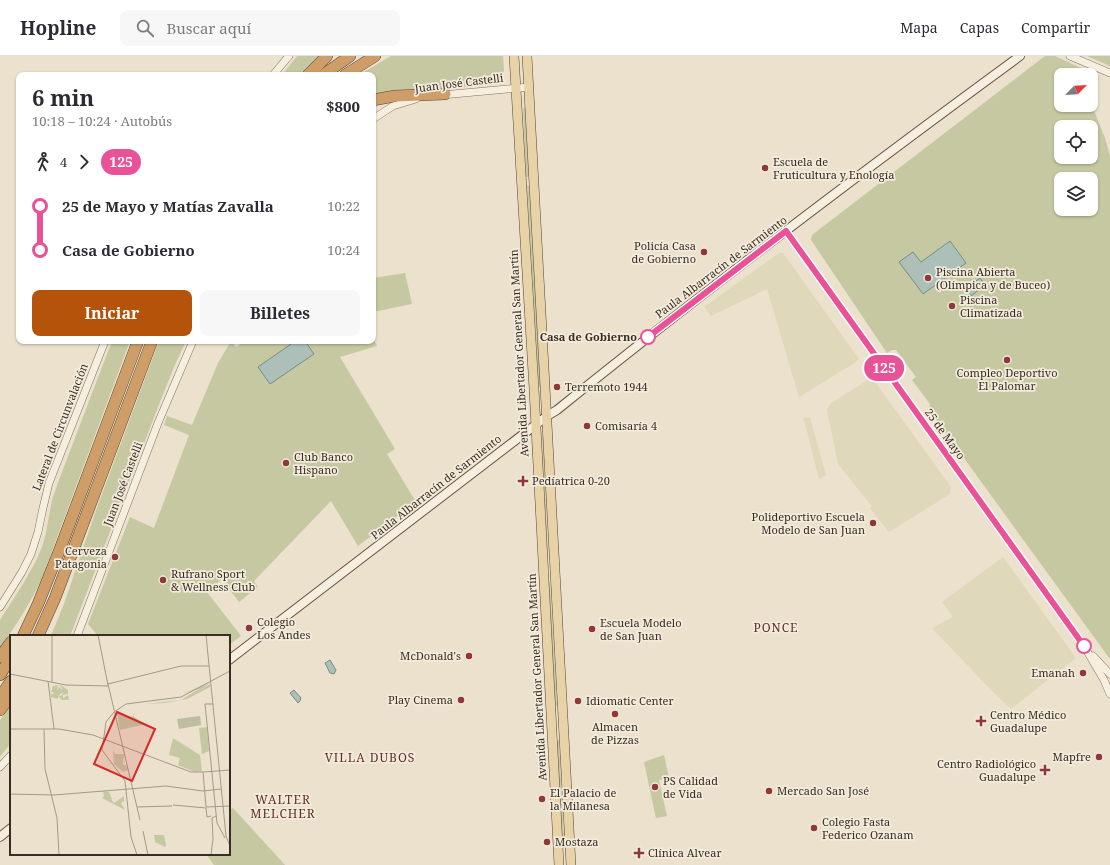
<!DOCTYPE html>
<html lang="es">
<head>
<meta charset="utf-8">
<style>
  body { margin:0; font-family:"Noto Serif",serif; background:#f7f7f7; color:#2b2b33; height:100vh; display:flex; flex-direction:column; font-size:15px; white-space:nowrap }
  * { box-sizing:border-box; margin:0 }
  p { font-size:13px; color:#7c7c81 }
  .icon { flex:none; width:22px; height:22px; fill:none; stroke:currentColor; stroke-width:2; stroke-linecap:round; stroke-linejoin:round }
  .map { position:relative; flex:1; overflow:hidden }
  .drawer { position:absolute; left:16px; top:16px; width:360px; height:272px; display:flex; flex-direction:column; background:#fff; border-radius:8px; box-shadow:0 1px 3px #0004 }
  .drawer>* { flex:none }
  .badge { padding:0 8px; border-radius:13px; font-size:14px; line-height:26px }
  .needle { width:26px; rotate:66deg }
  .tools { position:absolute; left:1054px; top:12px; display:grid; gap:8px }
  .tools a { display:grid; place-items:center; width:44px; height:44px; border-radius:8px; background:#fff; box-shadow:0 1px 3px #0004; font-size:20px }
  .map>.badge { position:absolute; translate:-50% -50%; box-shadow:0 0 0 2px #fff }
  .legs { display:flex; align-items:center; gap:6px; height:44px; padding:0 16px; font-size:13px }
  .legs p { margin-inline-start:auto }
  .headline { display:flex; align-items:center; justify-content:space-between; height:68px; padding:0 16px }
  h1 { font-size:22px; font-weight:700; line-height:30px }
  .primary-button { display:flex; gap:8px; margin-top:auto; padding:8px 16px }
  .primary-button a { flex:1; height:46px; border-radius:8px; background:#b45309; color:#fff; font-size:16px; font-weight:700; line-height:46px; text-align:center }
  .primary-button a+a { background:#f7f7f7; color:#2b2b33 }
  ul { padding:0 16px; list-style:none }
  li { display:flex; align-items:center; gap:14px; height:44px; font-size:15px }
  li i { display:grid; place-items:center; width:6px; height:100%; margin:0 5px; background:currentColor }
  li i::after { content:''; width:10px; height:10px; margin:-5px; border:3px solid; border-radius:50%; background:#fff }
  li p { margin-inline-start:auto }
  li:first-child i { background:linear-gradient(#0000 50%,currentColor 0) }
  li:last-child i { background:linear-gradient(currentColor 50%,#0000 0) }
  header { display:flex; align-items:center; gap:24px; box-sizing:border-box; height:56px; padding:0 20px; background:#fff; border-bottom:1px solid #e1e1e2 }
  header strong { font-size:19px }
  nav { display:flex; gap:22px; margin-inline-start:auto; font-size:14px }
  .search { width:280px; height:36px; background:#f7f7f7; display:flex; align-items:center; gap:10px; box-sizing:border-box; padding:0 14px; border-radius:8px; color:#7c7c81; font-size:15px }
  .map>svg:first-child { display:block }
  .farmland { fill:#e0d8ba }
  .green { fill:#c5c8a1; fill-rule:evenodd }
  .water { fill:#acc0b9; stroke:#738e86 }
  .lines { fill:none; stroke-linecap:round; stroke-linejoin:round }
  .tertiary-casing { stroke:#867462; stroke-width:8 }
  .secondary-casing { stroke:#685545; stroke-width:10 }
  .primary-casing { stroke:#554335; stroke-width:10 }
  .motorway-casing { stroke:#554335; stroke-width:12 }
  .tertiary { stroke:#f6eedf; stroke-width:7 }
  .secondary { stroke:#f6eedf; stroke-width:8 }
  .primary { stroke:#e8d3a9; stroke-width:9 }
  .motorway { stroke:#cf9e68; stroke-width:11 }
  .line-1-casing { stroke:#fff; stroke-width:9 }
  .line-1 { stroke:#e95297; stroke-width:6 }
  .poi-dot { fill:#8f383c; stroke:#f3ebdb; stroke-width:1.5 }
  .stop-1-dot { fill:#fff; stroke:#e95297; stroke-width:2 }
  .labels { text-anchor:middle; stroke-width:3.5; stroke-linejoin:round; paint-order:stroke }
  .street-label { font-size:11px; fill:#392d23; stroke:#f3ebdb }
  .poi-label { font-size:11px; fill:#392d23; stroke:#f3ebdb; text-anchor:start }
  .stop-label { font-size:11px; font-weight:bold; fill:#392d23; stroke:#f3ebdb; text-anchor:end }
  .neighbourhood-label { font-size:12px; letter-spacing:1px; fill:#613127; stroke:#f3ebdb }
  .inset-road { fill:none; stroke:#a49988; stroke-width:1 }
  .view { fill:#d62828; fill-opacity:0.15; stroke:#d62828; stroke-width:2 }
  .inset-edge { fill:none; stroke:#392d23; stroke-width:2 }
</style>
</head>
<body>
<header>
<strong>Hopline</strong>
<div class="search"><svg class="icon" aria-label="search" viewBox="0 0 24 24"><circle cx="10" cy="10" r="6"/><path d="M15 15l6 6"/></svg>Buscar aquí</div>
<nav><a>Mapa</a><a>Capas</a><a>Compartir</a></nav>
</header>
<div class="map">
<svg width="1110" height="809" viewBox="0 0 1110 809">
  <rect width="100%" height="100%" fill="#ebe1cc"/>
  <!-- farmland -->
  <g class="farmland">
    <path d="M779,197H783L859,303L856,306L799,341L767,233L711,260L704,251Z"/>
    <path d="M869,323H873L951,431L950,438L889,476L870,452L872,450L838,408L827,354L830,348Z"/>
    <path d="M806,361L810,362L826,419L819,423L805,367L803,363Z"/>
    <path d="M1003,501L1076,602L1011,653L992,635L932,572L953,561L942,546Z"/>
  </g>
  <!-- green -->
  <g class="green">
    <path d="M297,0H320L299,19H282Z"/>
    <path d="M391,0H503L504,15L500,20L493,23V28L390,38L373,41V19H359Z"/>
    <path d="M1045,0H1055L1081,12L1083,19H1061V49H1091V47L1105,82L1110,100V603L929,354L930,348L912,324L916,321L896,294H892L887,297L811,184L812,179ZM1061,71H1091V101H1061ZM1061,123H1091V153H1061Z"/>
    <path d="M1087,0H1110V10Z"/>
    <path d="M524,51L525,53L529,120L528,121H526L523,52Z"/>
    <path d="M528,129L529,130L541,330L540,332L539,330L527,130Z"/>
    <path d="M405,217L412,248L373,256V222Z"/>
    <path d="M373,282L377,290L340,301L395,393L387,398L416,446L358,490L331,445L254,525L258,531L239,546L222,523L207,536L241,580L229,589V580H98L88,568L130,461L154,472L189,379L164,369L167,360L192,369L218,307L231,285L236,291L245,285H373Z"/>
    <path d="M112,285H130L42,522C32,544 15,572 0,591V564L23,528L36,505L42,491L46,477L52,444L59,424Z"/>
    <path d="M159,285H186L174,311L158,351L70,580H51L64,548L95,457Z"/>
    <path d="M542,380L543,381L548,499L547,500Z"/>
    <path d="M550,526L557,649L556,650L555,649L549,527Z"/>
    <path d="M11,648V687L0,701V664Z"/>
    <path d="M558,684L559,685L564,783H562L557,685Z"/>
    <path d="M664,699L669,722L659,724L667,760L656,762L644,706Z"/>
    <path d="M233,752L285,809H214L206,798H229V755Z"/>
  </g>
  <!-- water -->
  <g class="water">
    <path d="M950,185L966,207L923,238L899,206L913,196L921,206Z"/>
    <path d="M980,222L985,229L971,240L966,232Z"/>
    <path d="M289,285H305L314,298L270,328L258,311L291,288Z"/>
    <path d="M330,604L336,614L334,618L330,617L325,607Z"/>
    <path d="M294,634L301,642L300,645L298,647L290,637Z"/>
  </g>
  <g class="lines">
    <!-- tertiary casing -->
    <g class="tertiary-casing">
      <g id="tertiary">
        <path d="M1070,0L1110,17"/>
        <path d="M273,19L289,0"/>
        <path d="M442,39L529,31"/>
        <path d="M373,63L393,50L416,43"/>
        <path d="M786,175L1084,590L1104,624L1110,638"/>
        <path d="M0,551L22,516L31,498L38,476L43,452L49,427L105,285"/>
        <path d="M77,580L158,367L193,285"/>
        <path d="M1093,600L1110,618"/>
        <path d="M0,711L11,699"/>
      </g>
    </g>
    <!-- secondary casing -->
    <g class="secondary-casing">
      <g id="secondary">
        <path d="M229,604L547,360L557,354C708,232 863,115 1020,0"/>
        <path d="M0,781L11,772"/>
      </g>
    </g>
    <!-- primary casing -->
    <g class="primary-casing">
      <g id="primary">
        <path d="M514,0L534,333L559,809"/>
        <path d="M527,0L571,809"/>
      </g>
    </g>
    <!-- motorway casing -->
    <g class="motorway-casing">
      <g id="motorway">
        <path d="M308,19L327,0"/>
        <path d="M323,19L350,0"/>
        <path d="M345,19L375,0"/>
        <path d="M373,44L395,40L445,38"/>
        <path d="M23,580L38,548L60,493L138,285"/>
        <path d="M38,580L55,542L63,521L152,285"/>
        <path d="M0,601L11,586"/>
        <path d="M0,619L11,601"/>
        <path d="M0,641L11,625"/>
        <path d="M0,654L11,639"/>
      </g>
    </g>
    <!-- tertiary -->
    <use href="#tertiary" class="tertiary"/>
    <!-- secondary -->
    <use href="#secondary" class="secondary"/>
    <!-- primary -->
    <use href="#primary" class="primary"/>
    <!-- motorway -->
    <use href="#motorway" class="motorway"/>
  </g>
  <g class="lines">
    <!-- line-1 casing -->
    <g class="line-1-casing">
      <path id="line-1" d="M648,281L786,175L1084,590"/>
    </g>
    <!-- line-1 -->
    <use href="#line-1" class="line-1"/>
  </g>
  <!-- markers -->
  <g class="poi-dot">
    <circle cx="765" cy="112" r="4"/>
    <circle cx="704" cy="196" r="4"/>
    <circle cx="928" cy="222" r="4"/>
    <circle cx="952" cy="250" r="4"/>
    <circle cx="1007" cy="304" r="4"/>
    <circle cx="557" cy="331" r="4"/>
    <circle cx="587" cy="370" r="4"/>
    <circle cx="286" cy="407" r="4"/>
    <path d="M521 419h4v4h4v4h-4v4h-4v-4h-4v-4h4z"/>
    <circle cx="873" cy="467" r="4"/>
    <circle cx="115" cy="501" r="4"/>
    <circle cx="163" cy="524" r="4"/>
    <circle cx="249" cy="572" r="4"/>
    <circle cx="592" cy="573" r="4"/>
    <circle cx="469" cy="600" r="4"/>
    <circle cx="1083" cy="617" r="4"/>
    <circle cx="461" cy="644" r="4"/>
    <circle cx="578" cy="645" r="4"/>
    <circle cx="615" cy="658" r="4"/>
    <path d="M979 659h4v4h4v4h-4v4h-4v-4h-4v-4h4z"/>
    <circle cx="1099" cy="701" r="4"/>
    <path d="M1043 708h4v4h4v4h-4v4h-4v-4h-4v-4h4z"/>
    <circle cx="655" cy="731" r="4"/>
    <circle cx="769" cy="735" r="4"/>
    <circle cx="542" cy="743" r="4"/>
    <circle cx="814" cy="772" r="4"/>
    <circle cx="547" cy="786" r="4"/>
    <path d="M637 791h4v4h4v4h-4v4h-4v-4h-4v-4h4z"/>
  </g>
  <g class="stop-1-dot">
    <circle cx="648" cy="281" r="7"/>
    <circle cx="1084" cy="590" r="7"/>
  </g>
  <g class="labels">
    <!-- street labels -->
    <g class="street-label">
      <text transform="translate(459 27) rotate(-7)" y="4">Juan José Castelli</text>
      <text transform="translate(721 211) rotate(-37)" y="4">Paula Albarracín de Sarmiento</text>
      <text transform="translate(519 297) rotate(-93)" y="4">Avenida Libertador General San Martín</text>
      <text transform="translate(60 371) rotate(-69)" y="4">Lateral de Circunvalación</text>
      <text transform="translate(945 378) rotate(54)" y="4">25 de Mayo</text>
      <text transform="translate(123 428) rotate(-69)" y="4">Juan José Castelli</text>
      <text transform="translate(436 431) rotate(-38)" y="4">Paula Albarracín de Sarmiento</text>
      <text transform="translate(537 621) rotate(-93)" y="4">Avenida Libertador General San Martín</text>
    </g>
    <!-- poi labels -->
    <g class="poi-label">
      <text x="773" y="110">Escuela de<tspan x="773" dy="13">Fruticultura y Enología</tspan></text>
      <text x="696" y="194" text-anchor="end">Policía Casa<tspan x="696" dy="13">de Gobierno</tspan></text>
      <text x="936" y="220">Piscina Abierta<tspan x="936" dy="13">(Olímpica y de Buceo)</tspan></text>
      <text x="960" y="248">Piscina<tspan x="960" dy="13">Climatizada</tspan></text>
      <text x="1007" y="321" text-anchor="middle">Compleo Deportivo<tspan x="1007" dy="13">El Palomar</tspan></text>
      <text x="565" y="335">Terremoto 1944</text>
      <text x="595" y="374">Comisaría 4</text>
      <text x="294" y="405">Club Banco<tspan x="294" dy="13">Hispano</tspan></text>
      <text x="532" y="429">Pedíatrica 0-20</text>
      <text x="865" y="465" text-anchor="end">Polideportivo Escuela<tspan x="865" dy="13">Modelo de San Juan</tspan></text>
      <text x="107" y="499" text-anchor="end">Cerveza<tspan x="107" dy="13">Patagonia</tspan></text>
      <text x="171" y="522">Rufrano Sport<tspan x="171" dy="13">&amp; Wellness Club</tspan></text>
      <text x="257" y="570">Colegio<tspan x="257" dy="13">Los Andes</tspan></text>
      <text x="600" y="571">Escuela Modelo<tspan x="600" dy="13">de San Juan</tspan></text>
      <text x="461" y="604" text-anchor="end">McDonald's</text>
      <text x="1075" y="621" text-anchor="end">Emanah</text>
      <text x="453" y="648" text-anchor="end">Play Cinema</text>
      <text x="586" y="649">Idiomatic Center</text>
      <text x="990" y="663">Centro Médico<tspan x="990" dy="13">Guadalupe</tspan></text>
      <text x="615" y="675" text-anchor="middle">Almacen<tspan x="615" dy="13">de Pizzas</tspan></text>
      <text x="1091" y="705" text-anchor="end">Mapfre</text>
      <text x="1036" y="712" text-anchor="end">Centro Radiológico<tspan x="1036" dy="13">Guadalupe</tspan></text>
      <text x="663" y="729">PS Calidad<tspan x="663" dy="13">de Vida</tspan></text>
      <text x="777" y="739">Mercado San José</text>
      <text x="550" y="741">El Palacio de<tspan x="550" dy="13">la Milanesa</tspan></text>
      <text x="822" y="770">Colegio Fasta<tspan x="822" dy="13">Federico Ozanam</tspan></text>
      <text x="555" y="790">Mostaza</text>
      <text x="648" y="801">Clínica Alvear</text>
    </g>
    <!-- stop labels -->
    <g class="stop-label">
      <text x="637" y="285">Casa de Gobierno</text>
    </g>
    <!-- neighbourhood labels -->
    <g class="neighbourhood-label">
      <text x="776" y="576">PONCE</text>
      <text x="370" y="706">VILLA DUBOS</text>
      <text x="283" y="748">WALTER<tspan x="283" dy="14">MELCHER</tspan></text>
    </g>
  </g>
  <!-- overview -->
  <g transform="translate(10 579)">
    <rect width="220" height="220" fill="#ebe1cc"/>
    <path d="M200,48L190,55L200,49V52L177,64L155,68L136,69L171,65L189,54L174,58ZM49,49L58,55V59L52,60L53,57L48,61L53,60V63L58,60L59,65H52L48,61V64L41,62V58L43,60L44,57H41L43,51L48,50L47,56L49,52L53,55ZM107,78L123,82V78L124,82L136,89L110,95ZM197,92L199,116L192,119L189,93ZM163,103L190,120L192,136L185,137L168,130L170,123L159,120ZM103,115L105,119H114L113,130H116L118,135L113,137L104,129ZM93,156L99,157L102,164L106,163L101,164L104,168L114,161V166L111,168L115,175L92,163L94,161ZM144,200H154L156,210L155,212L145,207Z" fill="#c5c8a1"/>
    <path d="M190,81L191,90L169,94L167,84Z" fill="#bcbe9f"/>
    <path class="inset-road" d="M88,0L98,50M196,0L216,201L220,211M0,39L56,50L98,51M38,46L44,94M42,47V0M98,49L130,185M98,49L171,31H199M203,69H195L207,188L215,203M0,94H49L83,100L181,137H193L196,172M34,94L35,134L47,183L49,220M193,137L220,135M0,159L44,160L156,151L193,156L211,154M163,170L196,173M127,172L162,171M196,172L220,171M196,173L197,182L201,181M133,196L138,220M127,220L121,202L115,146L92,115L96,87L104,77L116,69L171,62L220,36M201,220L203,204L202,183L206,181"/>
    <path class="view" d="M107,77L145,94L122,146L84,129Z"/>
    <rect width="220" height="220" class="inset-edge"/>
  </g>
</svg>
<div class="tools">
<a><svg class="needle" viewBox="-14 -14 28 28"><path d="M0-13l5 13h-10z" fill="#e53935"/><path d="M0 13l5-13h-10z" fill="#7c7c81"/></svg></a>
<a><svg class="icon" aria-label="locate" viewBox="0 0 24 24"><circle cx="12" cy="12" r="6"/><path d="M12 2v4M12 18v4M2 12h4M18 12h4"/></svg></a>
<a><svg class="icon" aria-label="layers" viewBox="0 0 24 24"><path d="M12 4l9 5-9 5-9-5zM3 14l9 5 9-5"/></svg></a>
</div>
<b class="badge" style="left:884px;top:312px;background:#e95297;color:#fff">125</b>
<section class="drawer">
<div class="headline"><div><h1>6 min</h1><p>10:18 – 10:24 · Autobús</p></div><b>$800</b></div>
<div class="legs"><svg class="icon" aria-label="walk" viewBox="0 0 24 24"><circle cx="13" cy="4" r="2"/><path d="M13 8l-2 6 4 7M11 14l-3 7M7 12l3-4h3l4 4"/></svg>4<svg class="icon" aria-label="forward" viewBox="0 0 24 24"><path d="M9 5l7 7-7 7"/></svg><b class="badge" style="background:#e95297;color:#fff">125</b></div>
<ul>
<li><i style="color:#e95297"></i><b>25 de Mayo y Matías Zavalla</b><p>10:22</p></li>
<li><i style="color:#e95297"></i><b>Casa de Gobierno</b><p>10:24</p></li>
</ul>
<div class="primary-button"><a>Iniciar</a><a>Billetes</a></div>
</section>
</div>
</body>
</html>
